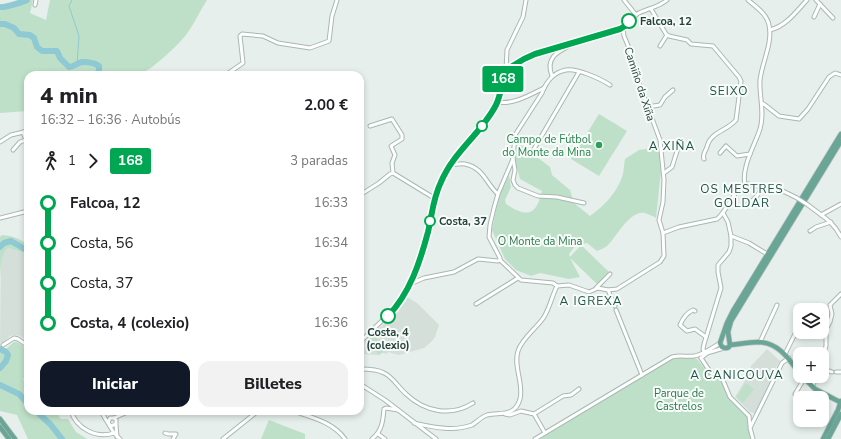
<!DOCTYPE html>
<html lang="es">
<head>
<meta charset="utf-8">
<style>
  body { margin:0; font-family:"Nunito Sans",sans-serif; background:#f2f2f2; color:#202124; height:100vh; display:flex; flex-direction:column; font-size:15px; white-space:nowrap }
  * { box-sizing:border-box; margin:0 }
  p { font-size:13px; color:#757577 }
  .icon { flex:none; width:22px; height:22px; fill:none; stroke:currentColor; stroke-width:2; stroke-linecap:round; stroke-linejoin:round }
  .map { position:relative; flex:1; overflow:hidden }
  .panel { position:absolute; left:24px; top:71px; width:340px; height:344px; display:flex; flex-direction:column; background:#fff; border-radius:12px; box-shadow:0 2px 6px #0003 }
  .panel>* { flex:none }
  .badge { padding:0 8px; border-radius:3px; font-size:14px; line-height:26px }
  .fabs { position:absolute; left:793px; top:303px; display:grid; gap:8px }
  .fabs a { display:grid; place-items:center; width:36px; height:36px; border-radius:8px; background:#fff; box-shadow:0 2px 6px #0003; font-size:20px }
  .map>.badge { position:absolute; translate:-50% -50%; box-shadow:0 0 0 2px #fff }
  .legs { display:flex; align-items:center; gap:6px; height:44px; padding:0 16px; font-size:13px }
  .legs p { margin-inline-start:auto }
  .overview { display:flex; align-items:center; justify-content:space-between; height:68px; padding:0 16px }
  h1 { font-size:22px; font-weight:800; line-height:30px }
  .action { display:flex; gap:8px; margin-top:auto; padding:8px 16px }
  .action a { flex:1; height:46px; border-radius:12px; background:#111827; color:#fff; font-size:16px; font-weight:800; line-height:46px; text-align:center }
  .action a+a { background:#f2f2f2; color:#202124 }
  ul { padding:0 16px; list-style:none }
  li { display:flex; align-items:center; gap:14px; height:40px; font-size:15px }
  li i { display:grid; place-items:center; width:6px; height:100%; margin:0 5px; background:currentColor }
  li i::after { content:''; width:10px; height:10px; margin:-5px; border:3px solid; border-radius:50%; background:#fff }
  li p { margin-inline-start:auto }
  li:first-child i { background:linear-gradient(#0000 50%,currentColor 0) }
  li:last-child i { background:linear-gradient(currentColor 50%,#0000 0) }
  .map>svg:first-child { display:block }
  .built { fill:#d4dfda }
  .green { fill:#bfe0c8 }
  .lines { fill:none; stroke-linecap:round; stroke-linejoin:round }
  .stream { stroke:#8ec9d4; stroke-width:1 }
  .river { stroke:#8ec9d4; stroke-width:6 }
  .street-casing { stroke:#a8b8b2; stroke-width:5 }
  .primary-casing { stroke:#c2cac8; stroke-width:6 }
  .street { stroke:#fff; stroke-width:3 }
  .primary { stroke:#6aa596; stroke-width:4.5 }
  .street-bridge-casing { stroke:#a8b8b2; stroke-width:5; stroke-linecap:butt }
  .street-bridge { stroke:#fff; stroke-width:3 }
  .line-1-casing { stroke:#fff; stroke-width:9 }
  .line-1 { stroke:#00a651; stroke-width:6 }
  .stop-1-dot { fill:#fff; stroke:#00a651; stroke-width:2 }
  .leisure-dot { fill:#2e9e5b; stroke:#f7fbf9; stroke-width:1.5 }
  .labels { text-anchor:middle; stroke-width:4; stroke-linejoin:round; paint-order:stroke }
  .stop-label { font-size:11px; font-weight:bold; fill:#24423a; stroke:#f7fbf9; text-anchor:start }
  .street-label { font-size:11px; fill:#24423a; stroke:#f7fbf9 }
  .leisure-label { font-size:11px; fill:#27864d; stroke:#f7fbf9; text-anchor:end }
  .park-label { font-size:11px; fill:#2d7a4b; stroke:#f7fbf9 }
  .neighbourhood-label { font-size:12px; letter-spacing:1px; fill:#1f5548; stroke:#f7fbf9 }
</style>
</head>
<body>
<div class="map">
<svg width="841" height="439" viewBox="0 0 841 439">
  <rect width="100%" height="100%" fill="#e6efeb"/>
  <!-- built -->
  <g class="built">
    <path d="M8,248L28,254V341L20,336L15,335L10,336L3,343H0L1,255L4,250Z"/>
    <path d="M407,297L417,303L439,325L435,337L432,341L424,348L399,355L388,352L387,354L383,353L378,355L361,354L360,345L375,333L401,306Z"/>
    <path d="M767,349L780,361L774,371H772L775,375L756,413H754L750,412L735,397L749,374L751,366Z"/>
  </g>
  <!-- green -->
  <g class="green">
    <path d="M33,0L30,13L46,20L50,0H207C200,11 194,24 186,35C176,47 153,69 139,75H28V111L0,113V7L12,5L15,1Z"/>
    <path d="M599,114L627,131L599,176L571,159Z"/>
    <path d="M517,142L550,167L552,175L570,190L574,203L590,216C604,206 618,192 623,174C624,169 624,164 625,159L639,150L654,148L660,153L661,171L656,218C653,216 648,214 645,213C630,210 617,236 608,245C605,248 601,249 597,251L587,243L576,245L569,254L570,257L581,245L609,272L598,285L570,258L580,277L569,279L540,273L531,276L516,270L505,259L492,230L499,195L509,175L511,187L505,200L506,204C527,218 536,216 542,191L520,179L515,160Z"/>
    <path d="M2,235C13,236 19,238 28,245V254L8,248C0,255 1,267 0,279V237Z"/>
    <path d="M374,335L386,349L379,355L367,341Z"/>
    <path d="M14,342H17L28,350V368L23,380L28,382L27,387L28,389V411H55L61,419H68L76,432L87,439H28L17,415L0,411V346L6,349Z"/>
    <path d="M677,357L694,358L697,359L709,374L721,379L728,395L748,415L751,439H537L672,359Z"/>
    <path d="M746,383L754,389L743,403L736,397Z"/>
    <path d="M269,420L305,434V439H261Z"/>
  </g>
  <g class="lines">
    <!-- stream -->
    <path class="stream" d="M72,0L69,6L79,36L77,64"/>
    <!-- river -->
    <g class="river">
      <path d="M0,7C4,8 23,2 27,0"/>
      <path d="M0,24H5L14,28L19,34L30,35L34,38L37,47L42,51H57L60,58L69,67C74,67 77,63 82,62C87,62 95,63 99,66V71L95,75"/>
      <path d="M0,247L4,243L11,241L28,251"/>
      <path d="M0,349L6,352L8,355L6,361L0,368"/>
      <path d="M0,385L19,394L28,404"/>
      <path d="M36,411L51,425L62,439"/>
    </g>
    <!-- street casing -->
    <g class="street-casing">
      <g id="street">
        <path d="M624,0L636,15"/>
        <path d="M816,0L833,18"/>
        <path d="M35,5L36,0"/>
        <path d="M651,9L666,34L669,36L687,40L691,44L713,46L739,77L741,81L736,120C727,131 710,132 707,147C705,152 702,155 704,159"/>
        <path d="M814,17L820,4"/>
        <path d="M623,28L624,36L629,48L640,86L660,140L664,180L663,202L659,220L663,233"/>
        <path d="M770,30C786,26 796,12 807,0"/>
        <path d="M660,46L667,35"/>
        <path d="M506,70L524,59L535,54L620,29C627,26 630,18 637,14C647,8 658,8 667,0"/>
        <path d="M220,75L227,74L243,63L240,36L242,34L263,36L278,43L310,48L329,41L332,16L337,0"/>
        <path d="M552,76C545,58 557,52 571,45"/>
        <path d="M497,102C513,105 530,95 544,88"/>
        <path d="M762,103L765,105L779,116L799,119L808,109L829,77L835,73L841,75"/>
        <path d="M647,107L660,105L665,97L673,90"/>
        <path d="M370,126L392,119L402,135V139L391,146L395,155L392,163L393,173"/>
        <path d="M0,142L11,135L28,131"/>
        <path d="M534,149L579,72"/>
        <path d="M13,150L20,142L26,140L23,132"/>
        <path d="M720,153L726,146L737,156L750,154"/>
        <path d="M513,159L515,170L513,180L515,185L518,188L538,196L557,197L584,203"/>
        <path d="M449,165C455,165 460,163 465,164C484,168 486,184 498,194"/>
        <path d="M664,173L672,167L678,148"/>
        <path d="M745,185C741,167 755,145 760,129C765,113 759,96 760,80C762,62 773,43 769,25C767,14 756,7 748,0"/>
        <path d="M360,195L379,183L390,174L393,173L434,198"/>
        <path d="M808,205C822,216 833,221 841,237"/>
        <path d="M745,206C752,201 759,196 762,187"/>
        <path d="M821,215L841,204"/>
        <path d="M0,218L28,211"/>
        <path d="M810,231L816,227L831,222"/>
        <path d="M731,236L749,243L767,254"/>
        <path d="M500,260V258L489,237L490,225L494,208L498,194L513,159L515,135L542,93C546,82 554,72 566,70C577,68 601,79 610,85"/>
        <path d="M410,284L424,278L454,272L478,259L498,261L500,260L521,280L553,283L557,286"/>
        <path d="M557,286L569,285L589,292L598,288L608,290L617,289L660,262L664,256L663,233L679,227L717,219C728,211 735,185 748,184L785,192L797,198"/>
        <path d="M596,288L610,274"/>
        <path d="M608,290L615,306"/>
        <path d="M476,304L518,278"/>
        <path d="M616,310L642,375"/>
        <path d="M695,311L693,310C686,313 683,318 680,325L687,331L695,329L706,337"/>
        <path d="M814,332L818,333"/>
        <path d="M360,342L393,310L405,294L419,263L428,233L434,198L442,179L453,159L483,125L496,105L506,70L507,50L523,17L526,0"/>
        <path d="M760,342L777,305"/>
        <path d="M3,345L14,338L18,339L28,346"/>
        <path d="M705,354L703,349L704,344L721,288L718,272V265L729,252L731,246V236L728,222L723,213"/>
        <path d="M785,354L798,328H800"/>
        <path d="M701,358L711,373L722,378L730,397L749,416L750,426"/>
        <path d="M701,358L707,353L724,348"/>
        <path d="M822,360L826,346V329L830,322L832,314L830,305L841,294"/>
        <path d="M360,369C368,369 377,369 384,373C393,377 398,387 406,394C425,412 451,417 473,403"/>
        <path d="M822,369L832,372"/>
        <path d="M836,372H841"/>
        <path d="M27,380L28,377"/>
        <path d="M360,384L385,400L436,439"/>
        <path d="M812,386L818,376"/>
        <path d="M795,394L804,379"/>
        <path d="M822,404L827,395"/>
        <path d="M71,411C76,428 96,439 114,433"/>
        <path d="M101,411C104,416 106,422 111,426L116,424V420L114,418H110L108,423"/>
        <path d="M293,411C311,417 333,422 345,439"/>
        <path d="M505,414L510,415L521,411L534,414L545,433"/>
        <path d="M534,414L563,396L571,395L579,389"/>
        <path d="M114,418L130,411"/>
        <path d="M414,423C433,427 452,432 472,425C477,422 481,417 487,415C501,412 515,417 520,399C524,384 513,366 518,351C522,338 537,328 544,317C550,307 552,296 557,286"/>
        <path d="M109,425L114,433L120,439"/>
        <path d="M116,425L117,437"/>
        <path d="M165,433L168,434H176L173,439"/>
        <path d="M378,434L385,439"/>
        <path d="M223,439L258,411"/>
        <path d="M372,439C382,431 383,421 384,409L386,408L398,410"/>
        <path d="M535,439L672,357C680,355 687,357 694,356C699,356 716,346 720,343"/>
        <path d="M753,439L750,428L752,424L782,363L789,358"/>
      </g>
    </g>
    <!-- primary casing -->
    <g class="primary-casing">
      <g id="primary">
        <path d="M730,345L728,332L731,321L841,141"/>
        <path d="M800,374C789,359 779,343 759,342C749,342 740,344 730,345C729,348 726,349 722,347L720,343L727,323L733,311L841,134"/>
        <path d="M802,376L815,389L840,402"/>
        <path d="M0,419L15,439"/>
        <path d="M0,427L9,439"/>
        <path d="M823,439L838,410L841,401"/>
        <path d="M828,439L841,414"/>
      </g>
    </g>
    <!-- street -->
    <use href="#street" class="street"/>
    <!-- primary -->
    <use href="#primary" class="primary"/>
    <!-- street-bridge casing -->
    <g class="street-bridge-casing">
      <path id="street-bridge" d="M797,198L808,205"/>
    </g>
    <!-- street-bridge -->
    <use href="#street-bridge" class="street-bridge"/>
  </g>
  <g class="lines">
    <!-- line-1 casing -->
    <g class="line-1-casing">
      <path id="line-1" d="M388,316C410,293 420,262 428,232C432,215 433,198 441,182C454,151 481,134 496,105C501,95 502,81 506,70L524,59L535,54L620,29L625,26L629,21"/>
    </g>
    <!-- line-1 -->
    <use href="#line-1" class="line-1"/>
  </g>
  <!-- markers -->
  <g class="stop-1-dot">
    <circle cx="629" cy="21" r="7"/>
    <circle cx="482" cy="126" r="5"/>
    <circle cx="430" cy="221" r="5"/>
    <circle cx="388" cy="316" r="7"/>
  </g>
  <circle class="leisure-dot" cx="599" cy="145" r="4"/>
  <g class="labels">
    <!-- stop labels -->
    <g class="stop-label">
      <text x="640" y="25">Falcoa, 12</text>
      <text x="439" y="225">Costa, 37</text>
      <text x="388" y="336" text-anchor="middle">Costa, 4<tspan x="388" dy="13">(colexio)</tspan></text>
    </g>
    <!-- street labels -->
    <g class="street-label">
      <text transform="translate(640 84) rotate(72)" y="4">Camiño da Xiña</text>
    </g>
    <!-- leisure labels -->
    <g class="leisure-label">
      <text x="591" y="143">Campo de Fútbol<tspan x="591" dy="13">do Monte da Mina</tspan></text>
    </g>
    <!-- park labels -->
    <g class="park-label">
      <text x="540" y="245">O Monte da Mina</text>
      <text x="679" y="397">Parque de<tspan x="679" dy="13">Castrelos</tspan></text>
    </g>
    <!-- neighbourhood labels -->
    <g class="neighbourhood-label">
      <text x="729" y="95">SEIXO</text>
      <text x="672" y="150">A XIÑA</text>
      <text x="742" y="193">OS MESTRES<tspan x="742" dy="14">GOLDAR</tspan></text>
      <text x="591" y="305">A IGREXA</text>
      <text x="737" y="379">A CANICOUVA</text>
    </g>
  </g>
</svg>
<div class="fabs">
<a><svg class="icon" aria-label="layers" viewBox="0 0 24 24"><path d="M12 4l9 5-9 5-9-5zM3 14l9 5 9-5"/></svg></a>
<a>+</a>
<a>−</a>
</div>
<b class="badge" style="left:503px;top:79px;background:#00a651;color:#fff">168</b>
<section class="panel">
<div class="overview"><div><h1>4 min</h1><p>16:32 – 16:36 · Autobús</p></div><b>2.00 €</b></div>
<div class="legs"><svg class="icon" aria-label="walk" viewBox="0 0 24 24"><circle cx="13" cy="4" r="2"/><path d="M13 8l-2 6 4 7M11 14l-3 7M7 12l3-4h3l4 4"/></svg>1<svg class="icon" aria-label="forward" viewBox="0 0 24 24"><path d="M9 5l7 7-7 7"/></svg><b class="badge" style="background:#00a651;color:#fff">168</b><p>3 paradas</p></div>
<ul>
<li><i style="color:#00a651"></i><b>Falcoa, 12</b><p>16:33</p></li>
<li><i style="color:#00a651"></i><span>Costa, 56</span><p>16:34</p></li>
<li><i style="color:#00a651"></i><span>Costa, 37</span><p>16:35</p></li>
<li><i style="color:#00a651"></i><b>Costa, 4 (colexio)</b><p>16:36</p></li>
</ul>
<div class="action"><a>Iniciar</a><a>Billetes</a></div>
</section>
</div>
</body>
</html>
